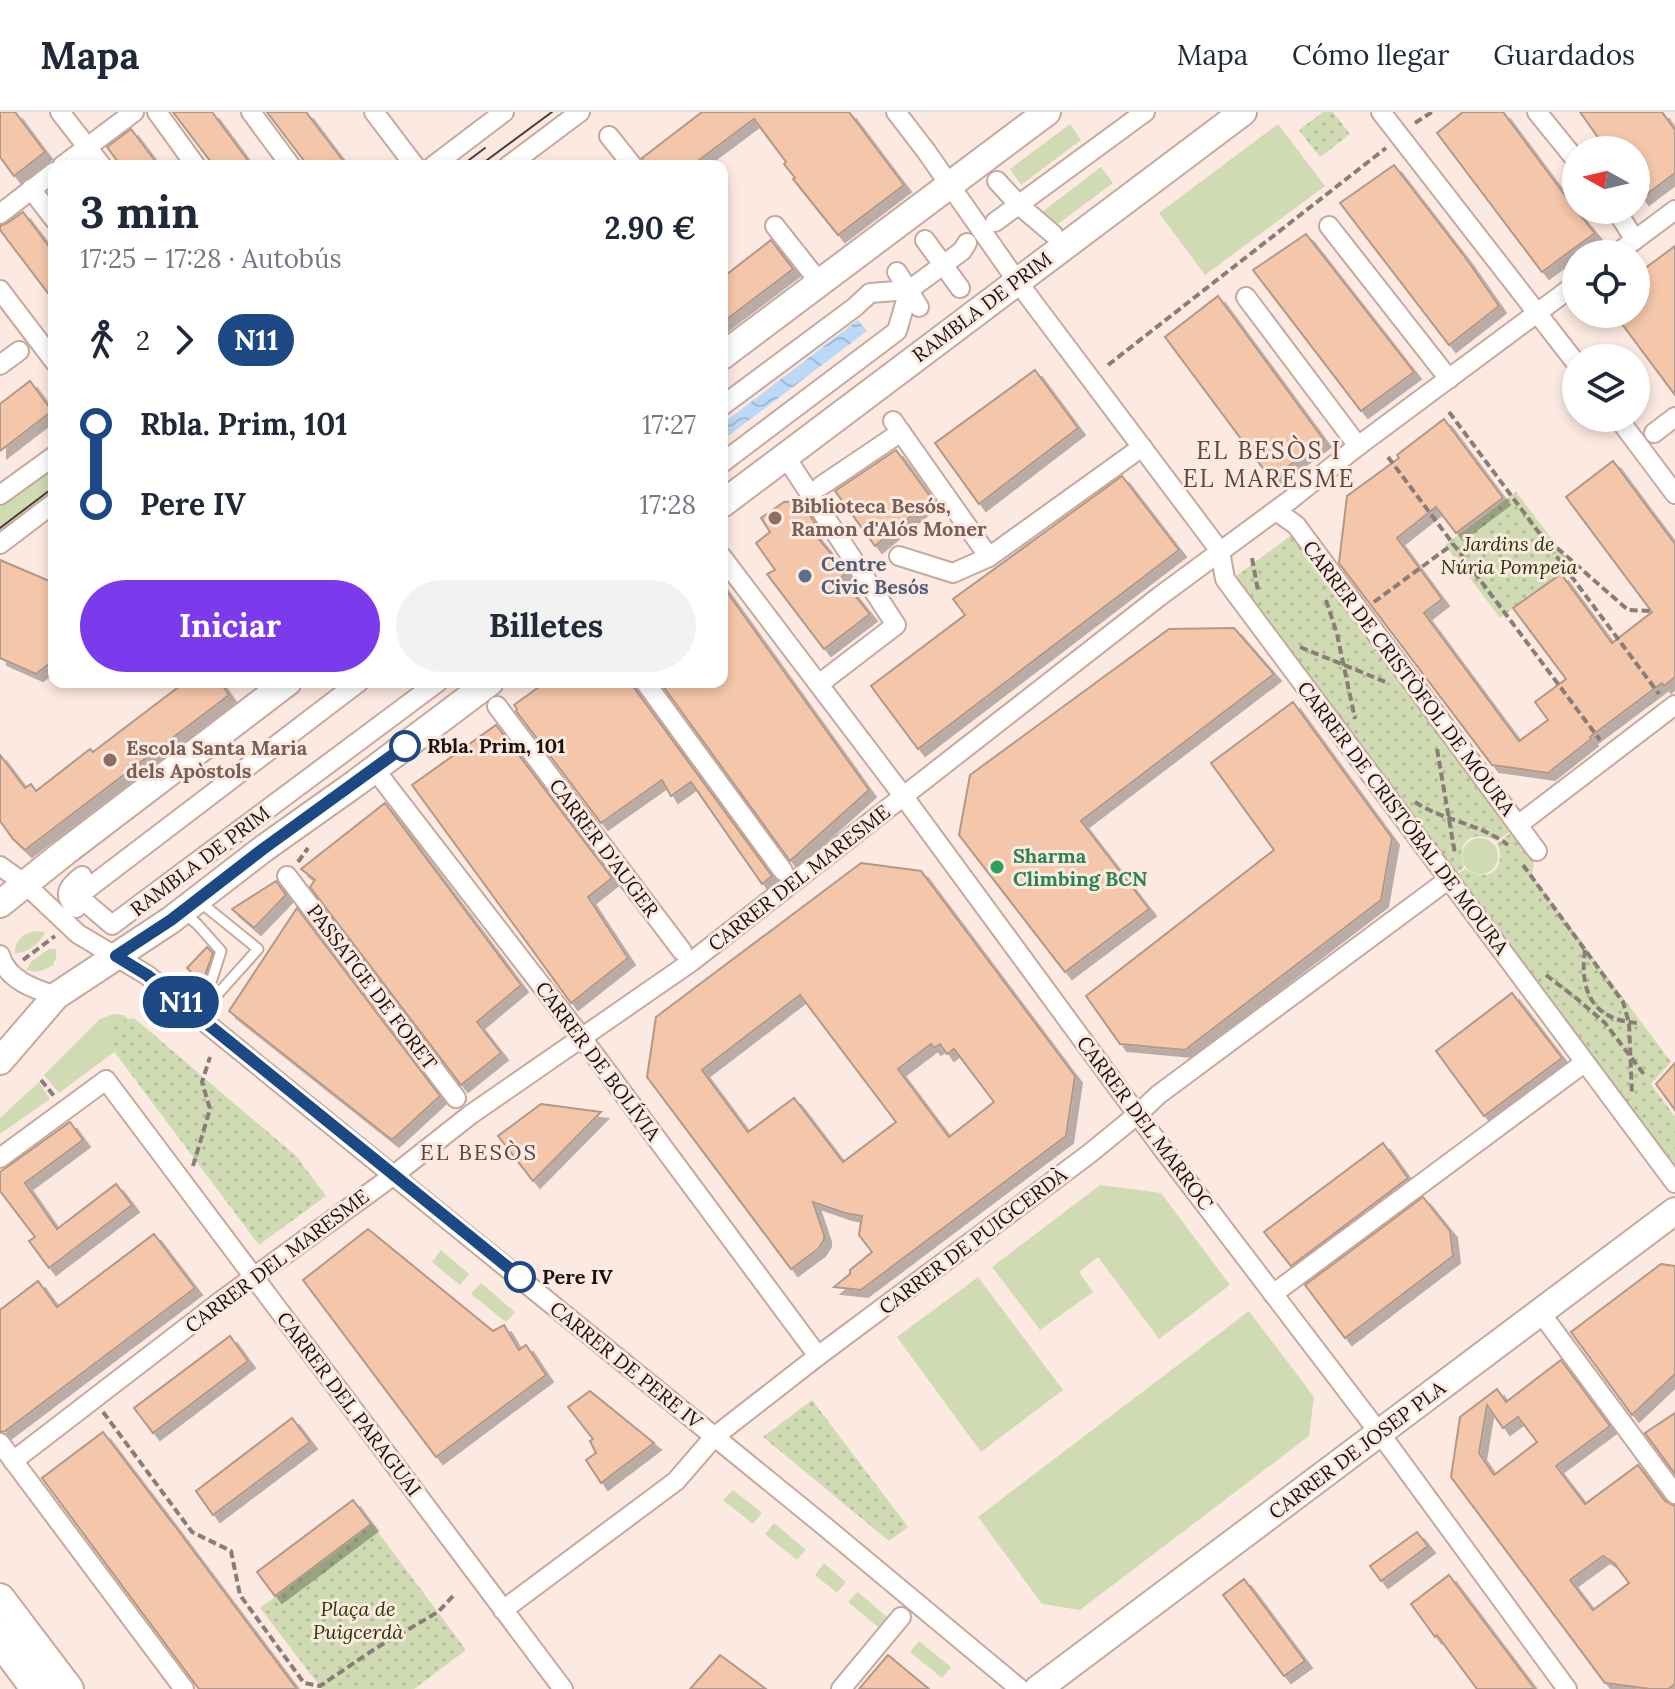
<!DOCTYPE html>
<html lang="es">
<head>
<meta charset="utf-8">
<style>
  body { margin:0; font-family:Lora,serif; background:#f2f2f3; color:#1f2937; height:100vh; display:flex; flex-direction:column; font-size:30px; white-space:nowrap }
  * { box-sizing:border-box; margin:0 }
  p { font-size:26px; color:#747a83 }
  .icon { flex:none; width:44px; height:44px; fill:none; stroke:currentColor; stroke-width:2; stroke-linecap:round; stroke-linejoin:round }
  .map { position:relative; flex:1; overflow:hidden }
  .details { position:absolute; left:48px; top:48px; width:680px; height:528px; display:flex; flex-direction:column; background:#fff; border-radius:16px; box-shadow:0 4px 12px #0003 }
  .details>* { flex:none }
  .badge { padding:0 16px; border-radius:26px; font-size:28px; line-height:52px }
  .needle { width:52px; rotate:278deg }
  .controls { position:absolute; left:1562px; top:24px; display:grid; gap:16px }
  .controls a { display:grid; place-items:center; width:88px; height:88px; border-radius:50%; background:#fff; box-shadow:0 4px 12px #0003; font-size:40px }
  .map>.badge { position:absolute; translate:-50% -50%; box-shadow:0 0 0 4px #fff }
  .legs { display:flex; align-items:center; gap:12px; height:88px; padding:0 32px; font-size:26px }
  .legs p { margin-inline-start:auto }
  .summary { display:flex; align-items:center; justify-content:space-between; height:136px; padding:0 32px }
  h1 { font-size:44px; font-weight:700; line-height:60px }
  .action { display:flex; gap:16px; margin-top:auto; padding:16px 32px }
  .action a { flex:1; height:92px; border-radius:48px; background:#7c3aed; color:#fff; font-size:32px; font-weight:700; line-height:92px; text-align:center }
  .action a+a { background:#f2f2f3; color:#1f2937 }
  ul { padding:0 32px; list-style:none }
  li { display:flex; align-items:center; gap:28px; height:80px; font-size:30px }
  li i { display:grid; place-items:center; width:12px; height:100%; margin:0 10px; background:currentColor }
  li i::after { content:''; width:20px; height:20px; margin:-10px; border:6px solid; border-radius:50%; background:#fff }
  li p { margin-inline-start:auto }
  li:first-child i { background:linear-gradient(#0000 50%,currentColor 0) }
  li:last-child i { background:linear-gradient(currentColor 50%,#0000 0) }
  header { display:flex; align-items:center; gap:48px; box-sizing:border-box; height:112px; padding:0 40px; background:#fff; border-bottom:2px solid #e0e1e3 }
  header strong { font-size:38px }
  nav { display:flex; gap:44px; margin-inline-start:auto; font-size:28px }
  .map>svg:first-child { display:block }
  .grass { fill:#d0dbb3 }
  .park { fill:url(#park-dots) }
  .water { fill:url(#water-waves) }
  .building { fill:#f5c7aa; stroke:#b19888; stroke-width:2; fill-rule:evenodd; filter:url(#shadow) }
  .lines { fill:none; stroke-linecap:round; stroke-linejoin:round }
  .lane-casing { stroke:#c5aa9c; stroke-width:13 }
  .street-casing { stroke:#c5aa9c; stroke-width:22 }
  .secondary-casing { stroke:#c5aa9c; stroke-width:30 }
  .primary-casing { stroke:#c5aa9c; stroke-width:32 }
  .highway-casing { stroke:#c5aa9c; stroke-width:36 }
  .path { stroke:#8a7c76; stroke-width:4; stroke-dasharray:8 4; stroke-linecap:butt }
  .lane { stroke:#fff; stroke-width:9 }
  .street { stroke:#fff; stroke-width:18 }
  .secondary { stroke:#fff; stroke-width:26 }
  .primary { stroke:#fff; stroke-width:28 }
  .highway { stroke:#fff; stroke-width:32 }
  .tram { stroke:#4a3e39; stroke-width:2 }
  .line-1-casing { stroke:#fff; stroke-width:18 }
  .line-1 { stroke:#1c4883; stroke-width:12 }
  .education-dot { fill:#8d6e63; stroke:#fceae2; stroke-width:3 }
  .service-dot { fill:#5c6f8a; stroke:#fceae2; stroke-width:3 }
  .stop-1-dot { fill:#fff; stroke:#1c4883; stroke-width:4 }
  .leisure-dot { fill:#2e9e5b; stroke:#fceae2; stroke-width:3 }
  .labels { text-anchor:middle; stroke-width:6; stroke-linejoin:round; paint-order:stroke }
  .street-label { font-size:20px; fill:#1b110c; stroke:#fceae2 }
  .education-label { font-size:20px; font-weight:bold; fill:#785e54; stroke:#fceae2; text-anchor:start }
  .park-label { font-size:20px; font-style:italic; fill:#2c3600; stroke:#fceae2 }
  .service-label { font-size:20px; font-weight:bold; fill:#4e5e75; stroke:#fceae2; text-anchor:start }
  .stop-label { font-size:20px; font-weight:bold; fill:#1b110c; stroke:#fceae2; text-anchor:start }
  .leisure-label { font-size:20px; font-weight:bold; fill:#27864d; stroke:#fceae2; text-anchor:start }
  .neighbourhood-label { font-size:22px; letter-spacing:2px; fill:#5d463a; stroke:#fceae2 }
  .quarter-label { font-size:24px; letter-spacing:2px; fill:#5d463a; stroke:#fceae2 }
</style>
</head>
<body>
<header>
<strong>Mapa</strong>
<nav><a>Mapa</a><a>Cómo llegar</a><a>Guardados</a></nav>
</header>
<div class="map">
<svg width="1675" height="1577" viewBox="0 0 1675 1577">
  <defs>
    <pattern id="park-dots" width="8" height="8" patternUnits="userSpaceOnUse" patternTransform="scale(2)"><rect width="8" height="8" fill="#d0dbb3"/><path d="M2 2h.1M6 6h.1" fill="none" stroke="#b2bb99" stroke-width="1.8" stroke-linecap="round"/></pattern>
    <pattern id="water-waves" width="16" height="10" patternUnits="userSpaceOnUse" patternTransform="scale(2)"><rect width="16" height="10" fill="#bbd9f7"/><path d="M0 5q4-4 8 0t8 0" fill="none" stroke="#a0b9d3"/></pattern>
    <filter id="shadow"><feDropShadow dx="7" dy="7" stdDeviation="0" flood-color="#0004"/></filter>
  </defs>
  <rect width="100%" height="100%" fill="#fceae2"/>
  <!-- grass -->
  <g class="grass">
    <path d="M1070,12L1081,28L1021,73L1010,57Z"/>
    <path d="M1278,12L1325,74L1205,163L1159,101Z"/>
    <path d="M1101,55L1113,71L1054,115L1042,100Z"/>
    <path d="M54,355V383L0,423V395Z"/>
    <circle cx="1480" cy="744" r="18"/>
    <path d="M37,819L45,820C39,833 29,839 15,842C14,829 24,820 37,819Z"/>
    <path d="M49,837H56V846L53,853C44,859 37,861 26,858L32,849Z"/>
    <path d="M113,902L123,903L173,942L117,938L59,981L44,963L100,907Z"/>
    <path d="M39,970L50,987L0,1022V1006Z"/>
    <path d="M1100,1073L1161,1081L1230,1173L1159,1227L1098,1145L1079,1160L1093,1180L1040,1218L992,1155Z"/>
    <path d="M441,1138L469,1162L460,1173L432,1150Z"/>
    <path d="M978,1165L1063,1278L981,1340L897,1225Z"/>
    <path d="M481,1171L515,1200L506,1210L471,1182Z"/>
    <path d="M1249,1199L1314,1285L1309,1324L1080,1498L1042,1492L978,1405Z"/>
    <path d="M733,1378L762,1401L753,1412L723,1388Z"/>
    <path d="M774,1411L806,1438L797,1448L765,1422Z"/>
    <path d="M824,1451L846,1470L837,1481L815,1463Z"/>
    <path d="M858,1480L887,1505L879,1516L848,1490Z"/>
    <path d="M919,1529L951,1555L942,1566L910,1540Z"/>
  </g>
  <!-- park -->
  <g class="park">
    <path d="M1323,0H1333L1350,22L1320,45L1299,18Z"/>
    <path d="M1516,380L1572,453L1500,506L1445,433Z"/>
    <path d="M1293,422L1515,716L1496,729C1473,717 1455,729 1464,755L1452,764L1232,467Z"/>
    <path d="M1516,717L1535,743L1532,763L1671,950L1651,972L1675,1005V1052H1667L1452,765L1465,757C1479,767 1500,765 1500,744C1501,740 1498,735 1497,731Z"/>
    <path d="M134,906L296,1044L326,1084L259,1133L110,934C109,918 118,908 134,906Z"/>
    <path d="M812,1288L908,1415L889,1429L763,1325Z"/>
    <path d="M372,1412L466,1538L414,1577H322L260,1496Z"/>
  </g>
  <!-- water -->
  <path class="water" d="M858,208L867,219L723,328L722,312Z"/>
  <!-- building -->
  <g class="building">
    <path d="M0,0H15L45,40L14,64L0,45Z"/>
    <path d="M173,0H212L252,54H214Z"/>
    <path d="M267,0H306L347,54H308Z"/>
    <path d="M702,0H849L904,73L838,123L793,67L795,66L784,52L786,50L754,7L691,54H645L642,46Z"/>
    <path d="M1463,0H1503L1576,98L1595,121L1542,160L1437,21Z"/>
    <path d="M1580,0H1662L1675,18V61L1642,86L1636,78V38H1607Z"/>
    <path d="M131,17L159,54H121L107,35Z"/>
    <path d="M1394,53L1465,145L1499,194L1449,233L1340,91Z"/>
    <path d="M23,100L54,141V189L0,118V114L7,111Z"/>
    <path d="M1306,122L1414,260L1361,299L1253,158Z"/>
    <path d="M771,128L793,157L722,211V166Z"/>
    <path d="M1675,134V283L1619,208L1627,202H1636V163Z"/>
    <path d="M1218,184L1324,328L1271,367L1165,225Z"/>
    <path d="M1035,258L1078,316L979,392L935,331Z"/>
    <path d="M30,269L52,299L0,339V292Z"/>
    <path d="M1444,307L1503,386L1456,421L1436,395L1397,426L1442,487L1424,501L1519,629L1548,608L1535,590L1566,567L1513,496L1561,462L1612,531L1652,500L1566,385L1613,349L1675,432V565L1664,574L1662,571L1590,625L1591,627L1548,661L1492,653L1339,451L1347,384L1399,346L1397,343Z"/>
    <path d="M896,338L932,387L875,434L835,379Z"/>
    <path d="M1122,364L1179,438L918,637L871,574L965,503L953,487Z"/>
    <path d="M795,389L801,391L815,411L810,416L846,460L841,466L870,502L824,537L767,462L775,458L756,431L770,420L761,406L784,390Z"/>
    <path d="M0,448L54,471V548L36,562L0,546Z"/>
    <path d="M722,473L869,678L790,749L660,570H722Z"/>
    <path d="M1234,516L1274,562L1081,709L1149,797L1065,860L959,723L970,663L1169,517Z"/>
    <path d="M185,570H220L229,583L25,738L13,727L0,709V643L25,676L31,672L36,679L90,637L93,640Z"/>
    <path d="M546,570H633L635,577L772,764L762,772L691,670L671,684L662,668L601,711L516,599L517,597L514,593Z"/>
    <path d="M1293,590L1392,726L1381,788L1185,938L1120,932L1086,884L1274,738L1211,651Z"/>
    <path d="M496,613L612,766L588,785L628,846L571,891L412,673Z"/>
    <path d="M385,691L521,873L477,910L501,941L461,973L310,775L315,768L301,757Z"/>
    <path d="M861,751L921,759L1075,964L1066,1024L861,1178L834,1175L850,1162V1158L872,1140L859,1123L862,1104L845,1101L813,1090L824,1123V1128L818,1137L791,1157L647,965L656,905ZM800,883L896,1010L843,1050L794,986L748,1020L702,958ZM931,932L934,936L940,932L947,942L954,937L994,990L949,1025L898,957Z"/>
    <path d="M276,769L286,783L254,816L232,797Z"/>
    <path d="M297,796L440,984L392,1028L229,899Z"/>
    <path d="M207,835L213,841L205,863L200,870L187,856Z"/>
    <path d="M1512,881L1562,946L1484,1004L1436,939Z"/>
    <path d="M1675,951V998L1656,972Z"/>
    <path d="M541,992L601,1000L533,1069L498,1024Z"/>
    <path d="M70,1010L83,1028L25,1071L57,1117L116,1072L132,1093L49,1156L29,1129L35,1125L0,1079V1060Z"/>
    <path d="M1383,1031L1408,1066L1291,1154L1264,1120Z"/>
    <path d="M1423,1085L1450,1119L1453,1144L1345,1226L1305,1173Z"/>
    <path d="M368,1117L493,1219L504,1213L519,1238L526,1233L546,1263L436,1345L303,1168Z"/>
    <path d="M154,1122L195,1176L4,1320L0,1319V1198L38,1169L57,1195Z"/>
    <path d="M1661,1152L1675,1154V1262L1632,1303L1571,1220Z"/>
    <path d="M230,1224L248,1249L153,1321L134,1296Z"/>
    <path d="M1561,1248L1610,1314L1556,1354L1585,1392L1638,1353L1665,1389L1675,1394V1572L1668,1577H1651L1605,1571L1451,1365L1460,1305L1497,1277L1506,1290ZM1487,1293L1503,1316L1518,1305L1537,1330L1494,1363L1479,1341ZM1603,1444L1614,1451L1629,1471L1593,1498L1570,1468Z"/>
    <path d="M590,1279L654,1331L601,1371L586,1348L596,1341L590,1329L593,1327L568,1295Z"/>
    <path d="M1675,1301V1362L1645,1321Z"/>
    <path d="M292,1306L310,1330L213,1403L196,1379Z"/>
    <path d="M103,1320L177,1417L297,1577H199L42,1366Z"/>
    <path d="M353,1388L371,1412L275,1484L257,1460Z"/>
    <path d="M1417,1420L1428,1434L1381,1469L1370,1454Z"/>
    <path d="M1449,1463L1467,1487L1535,1577H1477L1437,1523L1435,1525L1411,1492Z"/>
    <path d="M1244,1467L1305,1549L1284,1564L1223,1483Z"/>
    <path d="M720,1543L766,1577H690Z"/>
    <path d="M888,1543L929,1577H859Z"/>
  </g>
  <g class="lines">
    <!-- lane casing -->
    <g class="lane-casing">
      <g id="lane">
        <path d="M185,802L197,812L221,839L212,867L188,896"/>
        <path d="M198,904L258,837L200,790"/>
      </g>
    </g>
    <!-- street casing -->
    <g class="street-casing">
      <g id="street">
        <path d="M60,0L102,54"/>
        <path d="M157,0L196,54"/>
        <path d="M251,0L291,54"/>
        <path d="M374,0L415,54"/>
        <path d="M896,0L926,39L1017,169L1220,439L1225,467L1675,1071"/>
        <path d="M1381,0L1576,251"/>
        <path d="M1537,0L1576,48"/>
        <path d="M609,24L633,54"/>
        <path d="M62,54L134,0"/>
        <path d="M433,54L504,0"/>
        <path d="M508,54L580,0"/>
        <path d="M997,69L1019,93L1053,122"/>
        <path d="M31,77L54,107"/>
        <path d="M1616,98L1635,128"/>
        <path d="M0,102L54,60"/>
        <path d="M995,110L1145,0"/>
        <path d="M775,114L820,171"/>
        <path d="M1329,114L1449,267"/>
        <path d="M925,128L960,176"/>
        <path d="M1616,142L1675,98"/>
        <path d="M897,160L919,195"/>
        <path d="M0,178L54,249"/>
        <path d="M1246,185L1358,334"/>
        <path d="M0,253L19,239"/>
        <path d="M722,294L855,195L870,181L909,178L962,139L967,131"/>
        <path d="M1618,306L1675,382"/>
        <path d="M893,309L989,445"/>
        <path d="M1654,321L1675,305"/>
        <path d="M722,351L897,219L909,178"/>
        <path d="M791,353L896,513L819,572"/>
        <path d="M821,374L901,320"/>
        <path d="M0,383L54,344"/>
        <path d="M1276,399L1296,413L1537,739"/>
        <path d="M0,432L54,391"/>
        <path d="M899,444L953,461L989,445L1142,335"/>
        <path d="M722,445L904,685L1159,1032L1390,1335L1567,1577"/>
        <path d="M645,570L783,759"/>
        <path d="M497,594L682,839"/>
        <path d="M377,655L379,663L582,926L818,1244"/>
        <path d="M1518,713L1675,593"/>
        <path d="M0,754L25,772L78,822L147,863L823,1413L1020,1577"/>
        <path d="M287,764L456,986"/>
        <path d="M78,784L112,813L438,570"/>
        <path d="M72,793L78,784L359,570"/>
        <path d="M76,796C61,782 69,774 82,764"/>
        <path d="M0,843C7,868 34,877 56,884"/>
        <path d="M0,1046L106,968L563,1577"/>
        <path d="M1273,1182L1584,951"/>
        <path d="M1540,1200L1675,1382"/>
        <path d="M0,1331L184,1577"/>
        <path d="M13,1349L221,1189L394,1063L470,1003L691,850L1160,484L1290,388L1358,334L1576,172"/>
        <path d="M503,1498L676,1369L714,1325L818,1244L1089,1042L1138,1002L1158,983L1449,767"/>
        <path d="M841,1577L901,1505"/>
      </g>
    </g>
    <!-- secondary casing -->
    <g class="secondary-casing">
      <g id="secondary">
        <path d="M722,244L1047,0"/>
        <path d="M722,392L1243,0"/>
        <path d="M0,792L65,740L288,570"/>
        <path d="M0,949L56,884L171,808L263,737L356,671L490,570"/>
        <path d="M1038,1577L1675,1099"/>
      </g>
    </g>
    <!-- primary casing -->
    <g class="primary-casing">
      <path id="primary" d="M0,1486L69,1577"/>
    </g>
    <!-- highway casing -->
    <g class="highway-casing">
      <path id="highway" d="M0,1526L38,1577"/>
    </g>
    <!-- path -->
    <g class="path">
      <path d="M1415,11L1432,0"/>
      <path d="M1108,253L1386,36"/>
      <path d="M1449,300L1659,582"/>
      <path d="M1388,345L1600,628"/>
      <path d="M1548,428L1628,498L1651,499"/>
      <path d="M1252,446L1258,479"/>
      <path d="M1326,488L1337,522L1355,607"/>
      <path d="M1374,490L1453,432"/>
      <path d="M1300,535L1388,571"/>
      <path d="M1437,637L1455,742"/>
      <path d="M1415,690C1444,709 1481,712 1508,733"/>
      <path d="M298,750L308,736"/>
      <path d="M1523,753L1623,890L1629,911L1632,982"/>
      <path d="M1585,838C1579,879 1593,909 1639,911"/>
      <path d="M23,848L55,824"/>
      <path d="M1546,863L1576,886L1605,911L1646,965"/>
      <path d="M41,968L54,984"/>
      <path d="M193,1054L210,997L202,970L210,945"/>
      <path d="M103,1300L192,1420L231,1439L240,1483L304,1571L320,1574L376,1536L438,1500L454,1483"/>
    </g>
    <!-- lane -->
    <use href="#lane" class="lane"/>
    <!-- street -->
    <use href="#street" class="street"/>
    <!-- secondary -->
    <use href="#secondary" class="secondary"/>
    <!-- primary -->
    <use href="#primary" class="primary"/>
    <!-- highway -->
    <use href="#highway" class="highway"/>
    <!-- tram -->
    <g class="tram">
      <path d="M461,54L485,36"/>
      <path d="M479,54L552,0"/>
      <path d="M0,416L54,375"/>
    </g>
  </g>
  <g class="lines">
    <!-- line-1 casing -->
    <g class="line-1-casing">
      <path id="line-1" d="M405,634L263,737L171,808L116,844L147,863L520,1165"/>
    </g>
    <!-- line-1 -->
    <use href="#line-1" class="line-1"/>
  </g>
  <!-- markers -->
  <g class="education-dot">
    <circle cx="775" cy="406" r="8"/>
    <circle cx="110" cy="648" r="8"/>
  </g>
  <circle class="service-dot" cx="805" cy="464" r="8"/>
  <g class="stop-1-dot">
    <circle cx="405" cy="634" r="14"/>
    <circle cx="520" cy="1165" r="14"/>
  </g>
  <circle class="leisure-dot" cx="997" cy="755" r="8"/>
  <g class="labels">
    <!-- street labels -->
    <g class="street-label">
      <text transform="translate(982 195) rotate(-37)" y="7">RAMBLA DE PRIM</text>
      <text transform="translate(1409 566) rotate(53)" y="7">CARRER DE CRISTÒFOL DE MOURA</text>
      <text transform="translate(1403 706) rotate(53)" y="7">CARRER DE CRISTÓBAL DE MOURA</text>
      <text transform="translate(604 736) rotate(53)" y="7">CARRER D'AUGER</text>
      <text transform="translate(200 749) rotate(-37)" y="7">RAMBLA DE PRIM</text>
      <text transform="translate(799 766) rotate(-38)" y="7">CARRER DEL MARESME</text>
      <text transform="translate(372 875) rotate(53)" y="7">PASSATGE DE FORET</text>
      <text transform="translate(598 949) rotate(53)" y="7">CARRER DE BOLÍVIA</text>
      <text transform="translate(1145 1011) rotate(53)" y="7">CARRER DEL MARROC</text>
      <text transform="translate(973 1129) rotate(-37)" y="7">CARRER DE PUIGCERDÀ</text>
      <text transform="translate(277 1149) rotate(-37)" y="7">CARRER DEL MARESME</text>
      <text transform="translate(626 1253) rotate(39)" y="7">CARRER DE PERE IV</text>
      <text transform="translate(349 1292) rotate(53)" y="7">CARRER DEL PARAGUAI</text>
      <text transform="translate(1357 1338) rotate(-37)" y="7">CARRER DE JOSEP PLA</text>
    </g>
    <!-- education labels -->
    <g class="education-label">
      <text x="791" y="401">Biblioteca Besós,<tspan x="791" dy="23">Ramon d'Alós Moner</tspan></text>
      <text x="126" y="643">Escola Santa Maria<tspan x="126" dy="23">dels Apòstols</tspan></text>
    </g>
    <!-- park labels -->
    <g class="park-label">
      <text x="1509" y="439">Jardins de<tspan x="1509" dy="23">Núria Pompeia</tspan></text>
      <text x="358" y="1504">Plaça de<tspan x="358" dy="23">Puigcerdà</tspan></text>
    </g>
    <!-- service labels -->
    <g class="service-label">
      <text x="821" y="459">Centre<tspan x="821" dy="23">Civic Besós</tspan></text>
    </g>
    <!-- stop labels -->
    <g class="stop-label">
      <text x="427" y="641">Rbla. Prim, 101</text>
      <text x="542" y="1172">Pere IV</text>
    </g>
    <!-- leisure labels -->
    <g class="leisure-label">
      <text x="1013" y="751">Sharma<tspan x="1013" dy="23">Climbing BCN</tspan></text>
    </g>
    <!-- neighbourhood labels -->
    <g class="neighbourhood-label">
      <text x="479" y="1048">EL BESÒS</text>
    </g>
    <!-- quarter labels -->
    <g class="quarter-label">
      <text x="1269" y="347">EL BESÒS I<tspan x="1269" dy="28">EL MARESME</tspan></text>
    </g>
  </g>
</svg>
<div class="controls">
<a><svg class="needle" viewBox="-14 -14 28 28"><path d="M0-13l5 13h-10z" fill="#e53935"/><path d="M0 13l5-13h-10z" fill="#747a83"/></svg></a>
<a><svg class="icon" aria-label="locate" viewBox="0 0 24 24"><circle cx="12" cy="12" r="6"/><path d="M12 2v4M12 18v4M2 12h4M18 12h4"/></svg></a>
<a><svg class="icon" aria-label="layers" viewBox="0 0 24 24"><path d="M12 4l9 5-9 5-9-5zM3 14l9 5 9-5"/></svg></a>
</div>
<b class="badge" style="left:181px;top:890px;background:#1c4883;color:#fff">N11</b>
<section class="details">
<div class="summary"><div><h1>3 min</h1><p>17:25 – 17:28 · Autobús</p></div><b>2.90 €</b></div>
<div class="legs"><svg class="icon" aria-label="walk" viewBox="0 0 24 24"><circle cx="13" cy="4" r="2"/><path d="M13 8l-2 6 4 7M11 14l-3 7M7 12l3-4h3l4 4"/></svg>2<svg class="icon" aria-label="forward" viewBox="0 0 24 24"><path d="M9 5l7 7-7 7"/></svg><b class="badge" style="background:#1c4883;color:#fff">N11</b></div>
<ul>
<li><i style="color:#1c4883"></i><b>Rbla. Prim, 101</b><p>17:27</p></li>
<li><i style="color:#1c4883"></i><b>Pere IV</b><p>17:28</p></li>
</ul>
<div class="action"><a>Iniciar</a><a>Billetes</a></div>
</section>
</div>
</body>
</html>
